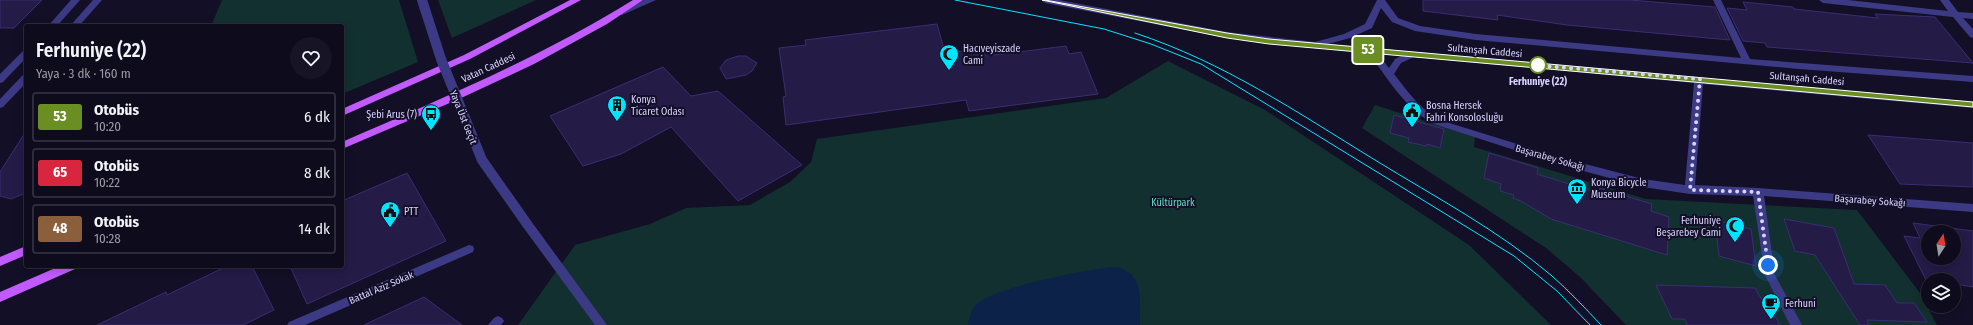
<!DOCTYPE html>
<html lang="tr">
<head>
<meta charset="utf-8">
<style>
  body { margin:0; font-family:"Fira Sans Condensed",sans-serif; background:#171425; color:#f1f3f6; height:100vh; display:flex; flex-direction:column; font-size:15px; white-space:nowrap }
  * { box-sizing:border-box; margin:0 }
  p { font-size:13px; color:#9b9ba3 }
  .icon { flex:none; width:22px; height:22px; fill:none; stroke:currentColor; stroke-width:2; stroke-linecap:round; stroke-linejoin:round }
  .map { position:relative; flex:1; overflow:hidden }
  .panel { position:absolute; left:24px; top:24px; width:320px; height:244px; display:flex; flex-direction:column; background:#0e0b1c; border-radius:4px; box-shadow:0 2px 10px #0003,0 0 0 1px #2e2b3b }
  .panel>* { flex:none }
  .badge { padding:0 8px; border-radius:3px; font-size:14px; line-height:26px }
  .needle { width:26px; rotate:12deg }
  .buttons { position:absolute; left:1921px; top:225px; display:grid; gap:8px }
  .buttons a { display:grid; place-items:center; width:40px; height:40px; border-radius:50%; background:#0e0b1c; box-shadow:0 2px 10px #0003,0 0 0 1px #2e2b3b; font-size:20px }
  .you { position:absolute; width:20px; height:20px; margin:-10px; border:3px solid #fff; border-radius:50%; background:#1a73e8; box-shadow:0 0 0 6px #1a73e833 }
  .map>.badge { position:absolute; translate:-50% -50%; box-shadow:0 0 0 2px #fff }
  .round { display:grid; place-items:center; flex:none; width:42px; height:42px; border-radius:21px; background:#171425 }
  .summary { display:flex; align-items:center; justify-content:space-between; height:68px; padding:0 12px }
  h1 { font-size:19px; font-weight:600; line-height:30px }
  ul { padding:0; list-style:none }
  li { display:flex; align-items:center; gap:12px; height:50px; margin:0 8px 6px; padding:0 4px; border:2px solid #2e2b3b; border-radius:4px }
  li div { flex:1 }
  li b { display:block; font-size:15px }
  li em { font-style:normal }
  li .badge { min-width:44px; font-weight:700; text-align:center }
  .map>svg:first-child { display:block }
  .green { fill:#12302f }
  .water { fill:#0c2248 }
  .building { fill:#241b47; stroke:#3b2d73; fill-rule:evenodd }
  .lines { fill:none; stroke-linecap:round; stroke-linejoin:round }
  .minor { fill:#3d3a85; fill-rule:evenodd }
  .major { fill:#c25bff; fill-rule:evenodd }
  .tram { stroke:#00e5ff; stroke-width:1 }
  .minor-bridge { stroke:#3d3a85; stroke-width:10 }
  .line { fill:#6b8e23; stroke:#fff }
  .walk { stroke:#d9d4ff; stroke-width:4; stroke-dasharray:0 7.2 }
  .stop-dot { fill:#fff; stroke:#6b8e23; stroke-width:2 }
  .labels { text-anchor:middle; stroke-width:4; stroke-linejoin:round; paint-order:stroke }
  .poi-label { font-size:10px; fill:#d9d4ff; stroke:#130f26; text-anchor:start }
  .street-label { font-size:10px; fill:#d9d4ff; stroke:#130f26 }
  .stop-label { font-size:10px; font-weight:bold; fill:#d9d4ff; stroke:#130f26 }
  .park-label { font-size:10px; fill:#5fe0c0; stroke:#130f26 }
</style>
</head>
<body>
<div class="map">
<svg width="1973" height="325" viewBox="0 0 1973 325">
  <rect width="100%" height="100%" fill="#130f26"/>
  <!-- green -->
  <g class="green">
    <path d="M222,0H399L418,62L342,94V26H211Z"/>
    <path d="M438,0H536L452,38Z"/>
    <path d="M1168,61L1265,110L1469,245L1551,325H518L575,245L650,224L686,208L750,205L790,182L811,162L817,139L1106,98Z"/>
    <path d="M1375,105L1475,137L1474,147L1646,199L1857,210L1920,293L1937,325H1626L1580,277L1546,248L1362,128Z"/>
  </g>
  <!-- water -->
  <path class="water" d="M1117,267C1146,275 1139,301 1140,325H968C970,317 971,309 978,303C994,288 1094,267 1117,267Z"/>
  <!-- building -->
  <g class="building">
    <path d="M0,0H42L14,28H0Z"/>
    <path d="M1423,0H1630L1715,7L1730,40L1567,25L1497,15L1498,20L1423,11Z"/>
    <path d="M1743,2L1793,7L1794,9L1878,18L1875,14L1935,17L1973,63L1767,47L1765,43L1743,41L1727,8L1747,10Z"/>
    <path d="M937,24L945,53L983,49L986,56L1066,46L1069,54L1081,52L1098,94L969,111L966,100L786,125L783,97L786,96L779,48L806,45L805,40Z"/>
    <path d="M738,56H746L757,63L752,71L746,75L726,79L720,68L726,60Z"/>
    <path d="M663,67L691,96L718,91L802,165L738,201L671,127L621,154L583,166L550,116Z"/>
    <path d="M1394,115L1444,129L1440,148L1427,144L1426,146L1408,142L1409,138L1390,133Z"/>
    <path d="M26,131V193L11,199L0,196V172Z"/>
    <path d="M1868,135L1973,143V187L1900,184Z"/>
    <path d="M1489,153L1538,168L1537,174L1595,192L1596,187L1652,204L1651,211L1669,217L1667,255L1551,219L1521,201L1513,198L1514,195L1500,191L1501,184L1484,178Z"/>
    <path d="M407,173L446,241L307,304L290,266H342V201Z"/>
    <path d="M1784,219L1834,228L1854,284L1885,285L1897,303H1914L1927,322L1867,320L1869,325H1860L1815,255L1795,251Z"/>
    <path d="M1715,220L1751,229L1756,266L1719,256Z"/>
    <path d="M1913,223L1973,231V287L1954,284V280H1926L1904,236L1920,238ZM1928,232H1954V258H1928Z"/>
    <path d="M227,266H252L274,310L243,325H97L166,292L167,295Z"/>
    <path d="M1656,285L1755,288L1766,307H1770L1780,325H1687L1685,319H1672Z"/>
    <path d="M424,297L462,325H364Z"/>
  </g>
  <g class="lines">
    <!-- minor -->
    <g class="minor">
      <path d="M71,0H80L57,26H48Z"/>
      <path d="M93,0H102L79,26H70Z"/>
      <path d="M644,0H656L622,15H616L615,13Z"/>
      <path d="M1041,0H1059L1227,32L1315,42L1344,34L1365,24L1377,0H1385L1398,18L1420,26L1476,34L1741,58L1713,0H1721L1750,59L1973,76V82L1799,69L1476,40L1415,31L1392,22L1381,8L1372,28L1350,38L1328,44L1973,102V108L1703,84L1695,185L1758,188L1973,204V212L1764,196L1775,275L1802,325H1790L1765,275L1753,196L1690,194L1643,187L1561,165L1437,125C1408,112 1391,83 1372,58L1366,53L1269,44L1227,38L1045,3ZM1378,54L1401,56L1395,59L1389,68ZM1414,57L1694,83L1685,185L1643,179L1562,158L1443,121C1421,111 1409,93 1394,74L1401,63Z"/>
      <path d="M1819,0H1848L1948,11L1940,0H1949L1958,12L1973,13V19L1963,18L1973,29V38L1970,37L1953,17L1823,3Z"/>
      <path d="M26,50V58L3,82L0,83V74L23,51Z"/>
      <path d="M26,74V83L3,107L0,108V99L23,75Z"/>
      <path d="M527,220L531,221L607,325H595L523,227L522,224L523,221Z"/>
      <path d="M469,245L473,246L474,249L473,252L305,325H287L289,322Z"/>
      <path d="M498,316L502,318L504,321L501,325H488L494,318Z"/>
    </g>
    <!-- major -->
    <g class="major">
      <path d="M570,0H581L470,59L342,116V109L464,55Z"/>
      <path d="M633,0H643L607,24L534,64L459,99L342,149V142C441,99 541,57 633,0Z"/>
      <path d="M26,246V255L0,266V257Z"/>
      <path d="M60,266H76L75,269L0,302V292Z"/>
    </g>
    <!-- tram -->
    <g class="tram">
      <path d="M955,0L1104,29L1151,44L1201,64L1514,256L1557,291L1590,325"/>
      <path d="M1135,33C1225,63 1295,111 1375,160C1435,197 1498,230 1552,276C1569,291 1585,308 1601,325"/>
    </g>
    <!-- minor-bridge -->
    <path class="minor-bridge" d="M422,0L441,59L482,160L527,224"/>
  </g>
  <!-- line -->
  <path class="line" d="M1042,0H1045L1227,33L1269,39L1973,102V107L1269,44L1227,38Z"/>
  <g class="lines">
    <!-- walk -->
    <path class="walk" d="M1538,65H1533L1700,79L1690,190L1758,192L1768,265"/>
  </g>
  <!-- icons -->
  <defs>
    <g id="mosque-pin" transform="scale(1)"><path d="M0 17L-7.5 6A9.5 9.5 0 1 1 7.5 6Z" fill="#00e5ff" stroke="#130f26"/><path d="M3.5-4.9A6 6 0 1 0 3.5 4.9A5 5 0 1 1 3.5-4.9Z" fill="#111"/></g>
    <g id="building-pin" transform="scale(1)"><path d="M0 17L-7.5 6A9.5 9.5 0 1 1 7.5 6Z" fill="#00e5ff" stroke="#130f26"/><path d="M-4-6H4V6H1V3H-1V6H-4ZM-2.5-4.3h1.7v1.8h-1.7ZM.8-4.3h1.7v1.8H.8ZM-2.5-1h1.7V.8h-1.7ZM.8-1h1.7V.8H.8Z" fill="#111"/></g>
    <g id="civic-pin" transform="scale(1)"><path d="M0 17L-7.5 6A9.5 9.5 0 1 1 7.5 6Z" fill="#00e5ff" stroke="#130f26"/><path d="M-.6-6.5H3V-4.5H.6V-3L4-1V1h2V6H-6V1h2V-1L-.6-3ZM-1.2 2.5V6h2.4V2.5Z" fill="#111"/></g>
    <g id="bus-pin" transform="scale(1)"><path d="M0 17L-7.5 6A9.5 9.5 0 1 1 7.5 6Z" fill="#00e5ff" stroke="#130f26"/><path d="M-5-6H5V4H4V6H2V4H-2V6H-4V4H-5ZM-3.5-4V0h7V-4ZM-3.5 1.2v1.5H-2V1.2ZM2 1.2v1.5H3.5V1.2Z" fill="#111"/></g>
    <g id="museum-pin" transform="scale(1)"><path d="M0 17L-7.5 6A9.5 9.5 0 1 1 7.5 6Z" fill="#00e5ff" stroke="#130f26"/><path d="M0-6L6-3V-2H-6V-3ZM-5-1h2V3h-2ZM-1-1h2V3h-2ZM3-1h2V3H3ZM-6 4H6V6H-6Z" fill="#111"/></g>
    <g id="cafe-pin" transform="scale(1)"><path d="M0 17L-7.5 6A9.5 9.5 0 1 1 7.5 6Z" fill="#00e5ff" stroke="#130f26"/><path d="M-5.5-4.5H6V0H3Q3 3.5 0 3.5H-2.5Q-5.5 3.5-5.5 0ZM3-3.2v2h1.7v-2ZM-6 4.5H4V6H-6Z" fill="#111"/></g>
  </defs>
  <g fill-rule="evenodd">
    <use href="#mosque-pin" x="949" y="54"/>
    <use href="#building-pin" x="617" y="105"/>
    <use href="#civic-pin" x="1412" y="111"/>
    <use href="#bus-pin" x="431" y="114"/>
    <use href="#museum-pin" x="1577" y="188"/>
    <use href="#civic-pin" x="390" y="211"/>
    <use href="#mosque-pin" x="1735" y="226"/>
    <use href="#cafe-pin" x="1771" y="303"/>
  </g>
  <!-- markers -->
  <circle class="stop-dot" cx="1538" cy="65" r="8"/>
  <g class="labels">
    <!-- poi labels -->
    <g class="poi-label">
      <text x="963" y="52">Hacıveyiszade<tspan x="963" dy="12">Cami</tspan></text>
      <text x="631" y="103">Konya<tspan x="631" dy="12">Ticaret Odası</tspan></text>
      <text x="1426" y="109">Bosna Hersek<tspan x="1426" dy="12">Fahri Konsolosluğu</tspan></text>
      <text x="417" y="118" text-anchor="end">Şebi Arus (7)</text>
      <text x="1591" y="186">Konya Bicycle<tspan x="1591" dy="12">Museum</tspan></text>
      <text x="404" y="215">PTT</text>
      <text x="1721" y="224" text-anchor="end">Ferhuniye<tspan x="1721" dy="12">Beşarebey Cami</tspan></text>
      <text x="1785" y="307">Ferhuni</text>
    </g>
    <!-- street labels -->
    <g class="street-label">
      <text transform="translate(1485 50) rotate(5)" y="4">Sultanşah Caddesi</text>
      <text transform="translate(488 67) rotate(-25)" y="4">Vatan Caddesi</text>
      <text transform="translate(1807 78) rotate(5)" y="4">Sultanşah Caddesi</text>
      <text transform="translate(464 117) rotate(68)" y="4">Yaya Üst Geçit</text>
      <text transform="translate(1550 157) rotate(16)" y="4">Başarabey Sokağı</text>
      <text transform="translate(1870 200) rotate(4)" y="4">Başarabey Sokağı</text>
      <text transform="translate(381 287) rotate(-23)" y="4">Battal Aziz Sokak</text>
    </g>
    <!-- stop labels -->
    <g class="stop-label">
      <text x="1538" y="85">Ferhuniye (22)</text>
    </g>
    <!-- park labels -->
    <g class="park-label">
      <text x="1173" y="206">Kültürpark</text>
    </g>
  </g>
</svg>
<div class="buttons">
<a><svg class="needle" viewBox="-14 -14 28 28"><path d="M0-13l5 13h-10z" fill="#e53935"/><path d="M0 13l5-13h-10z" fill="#9b9ba3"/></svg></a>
<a><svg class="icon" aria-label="layers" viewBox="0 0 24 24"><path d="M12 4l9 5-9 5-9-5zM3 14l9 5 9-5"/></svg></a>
</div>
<div class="you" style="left:1768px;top:265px"></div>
<b class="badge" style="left:1368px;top:50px;background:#6b8e23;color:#fff">53</b>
<section class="panel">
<div class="summary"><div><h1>Ferhuniye (22)</h1><p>Yaya · 3 dk · 160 m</p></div><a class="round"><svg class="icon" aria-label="heart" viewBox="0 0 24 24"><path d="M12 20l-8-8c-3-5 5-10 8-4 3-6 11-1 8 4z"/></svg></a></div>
<ul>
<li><span class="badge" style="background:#6b8e23;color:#fff">53</span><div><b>Otobüs</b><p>10:20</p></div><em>6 dk</em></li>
<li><span class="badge" style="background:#d7263d;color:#fff">65</span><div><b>Otobüs</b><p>10:22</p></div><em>8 dk</em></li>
<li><span class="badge" style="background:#8b5e3c;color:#fff">48</span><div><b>Otobüs</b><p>10:28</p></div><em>14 dk</em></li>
</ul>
</section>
</div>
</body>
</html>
